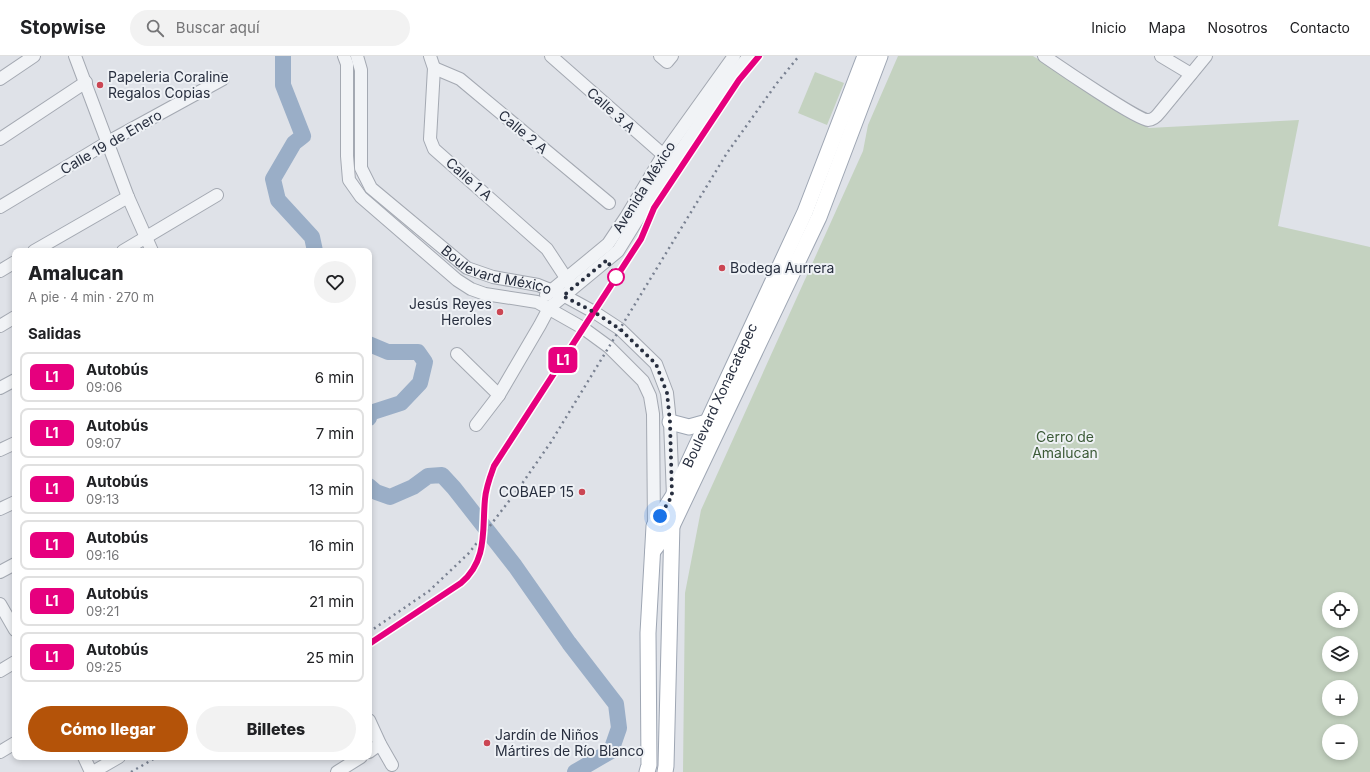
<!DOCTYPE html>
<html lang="es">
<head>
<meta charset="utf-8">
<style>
  body { margin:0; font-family:Inter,sans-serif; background:#f2f2f2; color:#202124; height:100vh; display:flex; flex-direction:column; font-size:15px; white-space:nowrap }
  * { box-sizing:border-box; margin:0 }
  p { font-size:13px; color:#757577 }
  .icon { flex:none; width:22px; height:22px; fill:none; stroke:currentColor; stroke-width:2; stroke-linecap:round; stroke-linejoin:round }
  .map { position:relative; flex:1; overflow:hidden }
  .panel { position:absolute; left:12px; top:192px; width:360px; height:512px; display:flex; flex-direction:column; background:#fff; border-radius:8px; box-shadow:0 2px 6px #0003 }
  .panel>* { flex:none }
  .badge { padding:0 8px; border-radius:6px; font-size:14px; line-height:26px }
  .controls { position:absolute; left:1322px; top:536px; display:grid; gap:8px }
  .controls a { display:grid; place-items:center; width:36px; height:36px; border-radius:50%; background:#fff; box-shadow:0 2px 6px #0003; font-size:20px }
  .you { position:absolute; width:20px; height:20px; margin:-10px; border:3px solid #fff; border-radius:50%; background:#1a73e8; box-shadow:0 0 0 6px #1a73e833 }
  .map>.badge { position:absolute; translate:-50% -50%; box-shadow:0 0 0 2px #fff }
  h2 { padding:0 16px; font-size:15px; line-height:36px }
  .round { display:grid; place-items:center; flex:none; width:42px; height:42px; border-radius:21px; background:#f2f2f2 }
  .head { display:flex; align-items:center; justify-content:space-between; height:68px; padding:0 16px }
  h1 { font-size:19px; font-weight:800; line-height:30px }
  .action { display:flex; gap:8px; margin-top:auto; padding:8px 16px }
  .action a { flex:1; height:46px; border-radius:24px; background:#b45309; color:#fff; font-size:16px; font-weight:800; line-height:46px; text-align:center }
  .action a+a { background:#f2f2f2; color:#202124 }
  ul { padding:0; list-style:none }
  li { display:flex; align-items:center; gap:12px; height:50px; margin:0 8px 6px; padding:0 8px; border:2px solid #e0e0e0; border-radius:8px }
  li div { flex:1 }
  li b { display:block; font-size:15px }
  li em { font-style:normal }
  li .badge { min-width:44px; font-weight:700; text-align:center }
  header { display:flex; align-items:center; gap:24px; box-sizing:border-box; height:56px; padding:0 20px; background:#fff; border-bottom:1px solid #e0e0e0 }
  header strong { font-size:19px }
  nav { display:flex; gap:22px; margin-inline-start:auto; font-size:14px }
  .search { width:280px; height:36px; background:#f2f2f2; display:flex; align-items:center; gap:10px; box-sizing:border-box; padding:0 14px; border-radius:22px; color:#757577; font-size:15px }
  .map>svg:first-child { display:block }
  .green { fill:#c4d2c0; fill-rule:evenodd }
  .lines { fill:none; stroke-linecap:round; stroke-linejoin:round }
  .river { stroke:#9aaec7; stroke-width:16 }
  .minor-casing { stroke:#a4a9b2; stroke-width:14 }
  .major-casing { stroke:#9ea6b3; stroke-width:17 }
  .minor { stroke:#f1f3f6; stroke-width:12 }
  .major { stroke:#fff; stroke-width:15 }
  .rail { stroke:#798191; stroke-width:2.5; stroke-dasharray:2 4; stroke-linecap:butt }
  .line-casing { stroke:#fff; stroke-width:9 }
  .line { stroke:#e6007e; stroke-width:6 }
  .walk { stroke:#282f3f; stroke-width:4; stroke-dasharray:0 7.2 }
  .poi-dot { fill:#cb4653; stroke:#eef1f5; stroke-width:1.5 }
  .stop-dot { fill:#fff; stroke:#e6007e; stroke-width:2 }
  .labels { text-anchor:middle; stroke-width:4; stroke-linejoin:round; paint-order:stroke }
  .poi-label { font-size:14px; fill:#282f3f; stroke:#eef1f5; text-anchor:start }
  .street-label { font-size:14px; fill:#282f3f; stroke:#eef1f5 }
  .park-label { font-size:14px; fill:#3b5a36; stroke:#eef1f5 }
</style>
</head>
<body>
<header>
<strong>Stopwise</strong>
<div class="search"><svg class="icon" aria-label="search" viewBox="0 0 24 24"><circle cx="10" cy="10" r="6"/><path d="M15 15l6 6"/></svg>Buscar aquí</div>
<nav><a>Inicio</a><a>Mapa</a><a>Nosotros</a><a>Contacto</a></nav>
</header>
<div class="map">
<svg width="1370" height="716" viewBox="0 0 1370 716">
  <rect width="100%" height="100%" fill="#dfe2e8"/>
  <!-- green -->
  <g class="green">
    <path d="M898,0H1033L1149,72L1299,64L1278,170L1370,191V716H683L685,537L701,454L863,95L868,69ZM1329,543H1351V565H1329ZM1329,587H1351V609H1329ZM1329,631H1351V653H1329ZM1329,675H1351V697H1329Z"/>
    <path d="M815,16L844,27L827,69L798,57Z"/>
  </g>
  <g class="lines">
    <!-- river -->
    <g class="river">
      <path d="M283,0V29L303,80L294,87L273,123L278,144L312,181L315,195"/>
      <path d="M369,288L388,296H418L425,306L420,327L401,347L370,357L369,362"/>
      <path d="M369,430L376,436L390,441L413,431L428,420L442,419L454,432L515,510L569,587L616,648L619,672L611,695L575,716"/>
    </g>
    <!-- minor casing -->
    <g class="minor-casing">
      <g id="minor">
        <path d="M75,0L128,141L152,195"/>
        <path d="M344,0L347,8V100L349,124L361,141L457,224L471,233L485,238L537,246L583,272L609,291L643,325L650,340L653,358L654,470"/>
        <path id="s1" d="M357,0L361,14V112L371,132L467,212L493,221L538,229L563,239L594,256L620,273L656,308L667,337L670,366L673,440"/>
        <path d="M430,0L434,12L430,83L434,93L547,193L570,228"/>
        <path d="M551,0L668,103"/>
        <path d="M660,0L667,6L672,0"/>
        <path d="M1044,0C1057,9 1139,65 1148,64C1153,64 1157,60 1160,56L1206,0"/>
        <path d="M1161,0L1191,18"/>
        <path d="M434,12L460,23L609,147"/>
        <path d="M0,23L34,0"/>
        <path d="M0,83L86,26"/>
        <path d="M0,151L108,86L223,23"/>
        <path d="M34,195L128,141"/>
        <path d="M123,195L217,139"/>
        <path d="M0,215L15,206"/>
        <path d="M546,239L608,188L626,161L663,99L734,0"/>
        <path d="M0,270L15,261"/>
        <path d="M457,298L499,339"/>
        <path d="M0,332L15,324"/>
        <path d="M476,369L499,339L540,269L549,252L618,195L673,106L730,23L749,0"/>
        <path d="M0,394L15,387"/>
        <path d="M0,453L15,446"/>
        <path d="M0,516L15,508"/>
        <path d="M0,548L15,574"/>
        <path d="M0,615L15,606"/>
        <path d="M369,664L380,688L392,709"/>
        <path d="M0,696L15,687"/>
        <path d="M369,696L380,688"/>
        <path d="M84,701L91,716"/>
        <path d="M93,716L119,701"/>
        <path d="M337,716L361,701"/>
      </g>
    </g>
    <!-- major casing -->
    <g class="major-casing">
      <g id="major">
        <path d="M670,366L689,371L707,366"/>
        <path d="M653,495L672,470L819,161L880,0"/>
        <path id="s2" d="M647,716L649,709L648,577L654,470L673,440L805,156L865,0"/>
        <path d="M665,716L666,710L672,467"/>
      </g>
    </g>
    <!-- minor -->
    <use href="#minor" class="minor"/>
    <!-- major -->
    <use href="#major" class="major"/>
    <!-- rail -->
    <g class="rail">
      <path d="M369,576L429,535L469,497L519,432L551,386L727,97L777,27L799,0"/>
      <path d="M131,716L157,701"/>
    </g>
  </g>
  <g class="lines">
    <!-- line casing -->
    <g class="line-casing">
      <path id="line" d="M369,588L461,527C488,504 482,474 485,443C486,431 490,421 494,410L641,183L654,152L739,24L759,0"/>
    </g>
    <!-- line -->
    <use href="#line" class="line"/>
    <!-- walk -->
    <path class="walk" d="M616,221L607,204L563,240L594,256L620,273L656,308L667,337L670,366L672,440L660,460"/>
  </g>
  <!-- markers -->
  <g class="poi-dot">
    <circle cx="100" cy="29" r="4"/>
    <circle cx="722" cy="212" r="4"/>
    <circle cx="500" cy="256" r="4"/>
    <circle cx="582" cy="436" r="4"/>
    <circle cx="487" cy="687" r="4"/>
  </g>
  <circle class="stop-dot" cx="616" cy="221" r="8"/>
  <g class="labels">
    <!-- poi labels -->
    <g class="poi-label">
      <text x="108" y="26">Papeleria Coraline<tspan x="108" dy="16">Regalos Copias</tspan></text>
      <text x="730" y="217">Bodega Aurrera</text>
      <text x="492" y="253" text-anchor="end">Jesús Reyes<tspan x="492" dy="16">Heroles</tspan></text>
      <text x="574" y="441" text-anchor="end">COBAEP 15</text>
      <text x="495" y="684">Jardín de Niños<tspan x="495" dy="16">Mártires de Río Blanco</tspan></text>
    </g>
    <!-- street labels -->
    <g class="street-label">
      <text transform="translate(611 54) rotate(42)" y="5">Calle 3 A</text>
      <text transform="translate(523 76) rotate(40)" y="5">Calle 2 A</text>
      <text transform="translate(111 86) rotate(-30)" y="5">Calle 19 de Enero</text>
      <text transform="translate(469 123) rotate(42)" y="5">Calle 1 A</text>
      <text transform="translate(644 131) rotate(-58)" y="5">Avenida México</text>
      <text dy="5" stroke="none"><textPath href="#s1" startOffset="288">Boulevard México</textPath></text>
      <text dy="5" stroke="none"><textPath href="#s2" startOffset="393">Boulevard Xonacatepec</textPath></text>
    </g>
    <!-- park labels -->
    <g class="park-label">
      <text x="1065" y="386">Cerro de<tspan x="1065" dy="16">Amalucan</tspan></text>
    </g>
  </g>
</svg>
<div class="controls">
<a><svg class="icon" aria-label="locate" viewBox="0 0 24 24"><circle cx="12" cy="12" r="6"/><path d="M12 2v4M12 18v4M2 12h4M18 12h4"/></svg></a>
<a><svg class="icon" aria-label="layers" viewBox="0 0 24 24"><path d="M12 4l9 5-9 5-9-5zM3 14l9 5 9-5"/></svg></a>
<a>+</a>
<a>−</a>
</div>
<div class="you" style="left:660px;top:460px"></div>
<b class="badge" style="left:563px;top:304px;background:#e6007e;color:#fff">L1</b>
<section class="panel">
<div class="head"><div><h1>Amalucan</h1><p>A pie · 4 min · 270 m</p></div><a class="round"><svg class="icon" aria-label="heart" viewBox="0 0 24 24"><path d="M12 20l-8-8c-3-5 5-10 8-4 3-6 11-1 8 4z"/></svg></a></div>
<h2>Salidas</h2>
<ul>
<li><span class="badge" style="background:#e6007e;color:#fff">L1</span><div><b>Autobús</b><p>09:06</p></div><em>6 min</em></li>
<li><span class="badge" style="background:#e6007e;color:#fff">L1</span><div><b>Autobús</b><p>09:07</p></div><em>7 min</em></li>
<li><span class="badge" style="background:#e6007e;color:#fff">L1</span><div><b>Autobús</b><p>09:13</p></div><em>13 min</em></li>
<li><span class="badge" style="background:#e6007e;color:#fff">L1</span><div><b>Autobús</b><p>09:16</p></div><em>16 min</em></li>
<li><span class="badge" style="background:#e6007e;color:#fff">L1</span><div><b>Autobús</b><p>09:21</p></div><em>21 min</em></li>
<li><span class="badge" style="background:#e6007e;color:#fff">L1</span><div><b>Autobús</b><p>09:25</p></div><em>25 min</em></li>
</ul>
<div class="action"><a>Cómo llegar</a><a>Billetes</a></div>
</section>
</div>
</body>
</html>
